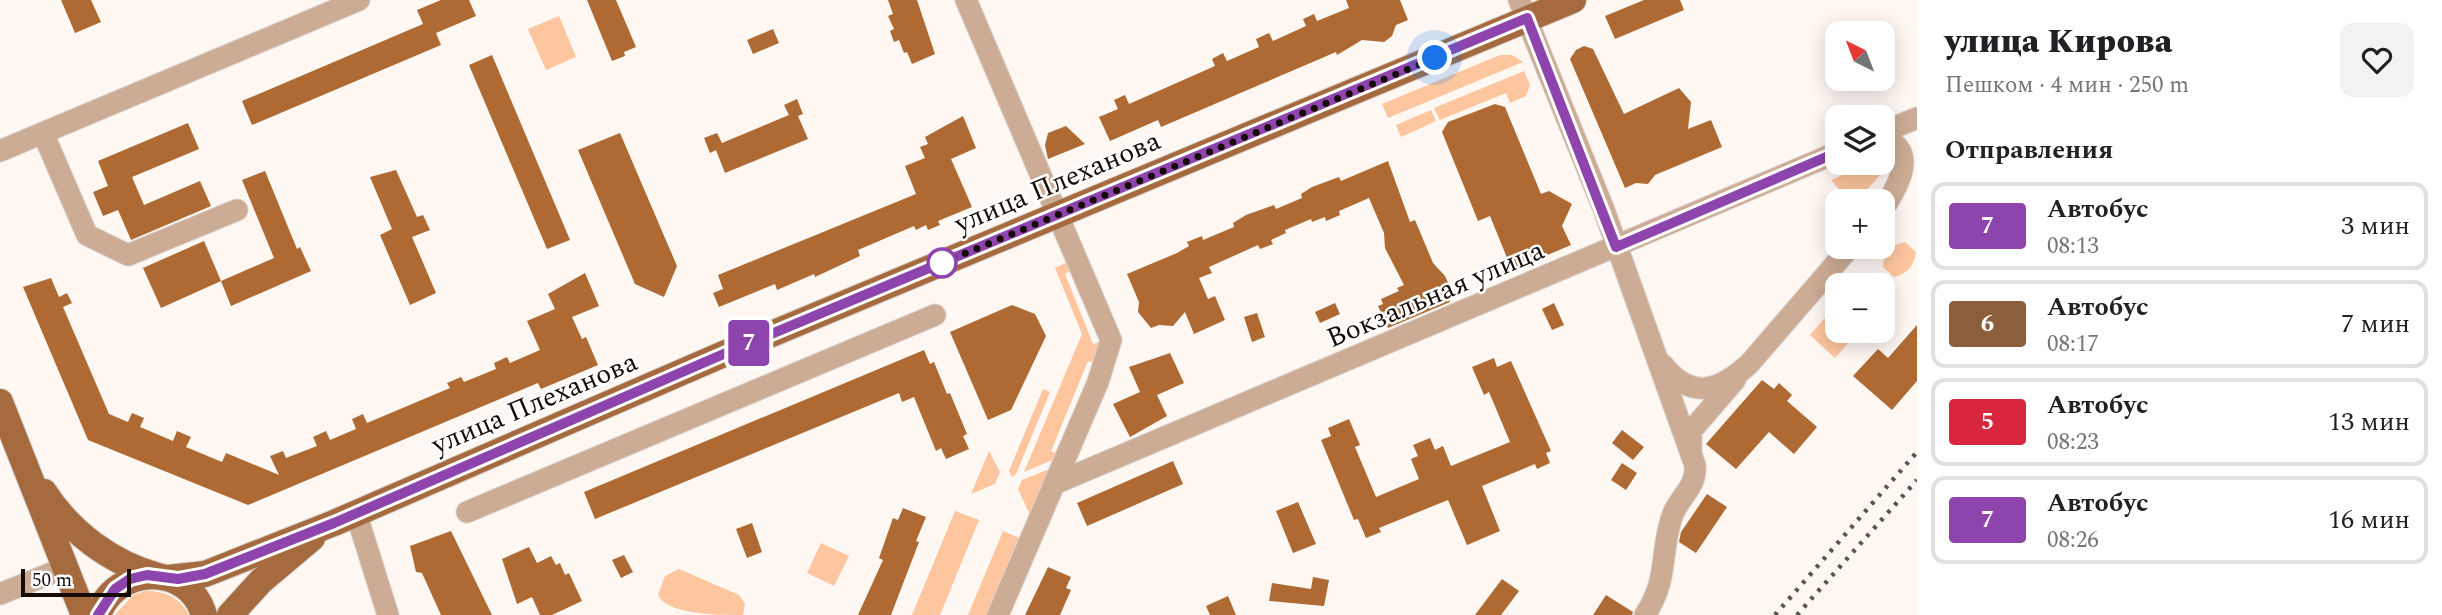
<!DOCTYPE html>
<html lang="ru">
<head>
<meta charset="utf-8">
<style>
  body { margin:0; font-family:Spectral,serif; background:#f2f2f2; color:#202124; height:100vh; display:flex; flex-direction:column; font-size:26px; white-space:nowrap }
  * { box-sizing:border-box; margin:0 }
  p { font-size:23px; color:#757577 }
  .icon { flex:none; width:38px; height:38px; fill:none; stroke:currentColor; stroke-width:2; stroke-linecap:round; stroke-linejoin:round }
  .map { position:relative; flex:1; overflow:hidden }
  .drawer { display:flex; flex-direction:column; background:#fff; width:525px }
  .drawer>* { flex:none }
  .badge { padding:0 14px; border-radius:5px; font-size:24px; line-height:46px }
  .needle { width:46px; rotate:318deg }
  .controls { position:absolute; left:1825px; top:21px; display:grid; gap:14px }
  .controls a { display:grid; place-items:center; width:70px; height:70px; border-radius:14px; background:#fff; box-shadow:0 4px 18px #0003; font-size:35px }
  .scale { position:absolute; left:21px; bottom:18px; width:110px; box-sizing:border-box; padding-left:7px; border:4px solid #170c05; border-top:0; font-size:19px; line-height:24px; white-space:nowrap; color:#170c05; -webkit-text-stroke:5px #fff; paint-order:stroke }
  .you { position:absolute; width:35px; height:35px; margin:-18px; border:5px solid #fff; border-radius:50%; background:#1a73e8; box-shadow:0 0 0 10px #1a73e833 }
  .map>.badge { position:absolute; translate:-50% -50%; box-shadow:0 0 0 4px #fff }
  h2 { padding:0 28px; font-size:26px; line-height:63px }
  .round { display:grid; place-items:center; flex:none; width:74px; height:74px; border-radius:14px; background:#f2f2f2 }
  .head { display:flex; align-items:center; justify-content:space-between; height:119px; padding:0 28px }
  h1 { font-size:33px; font-weight:800; line-height:52px }
  ul { padding:0; list-style:none }
  li { display:flex; align-items:center; gap:21px; height:88px; margin:0 14px 10px; padding:0 14px; border:4px solid #e0e0e0; border-radius:14px }
  li div { flex:1 }
  li b { display:block; font-size:26px }
  li em { font-style:normal }
  li .badge { min-width:77px; font-weight:700; text-align:center }
  main { display:flex; flex:1; min-height:0 }
  .map>svg:first-child { display:block }
  .green { fill:#fec69e }
  .building { fill:#ae6a32 }
  .lines { fill:none; stroke-linecap:round; stroke-linejoin:round }
  .minor-casing { stroke:#d9d1cc; stroke-width:23 }
  .major-casing { stroke:#d9d1cc; stroke-width:28 }
  .minor { stroke:#cdac95; stroke-width:21 }
  .major { stroke:#a56b3f; stroke-width:26 }
  .rail { stroke:#5d544d; stroke-width:4.5; stroke-dasharray:3.5 7; stroke-linecap:butt }
  .line-casing { stroke:#fff; stroke-width:16 }
  .line { stroke:#8e44ad; stroke-width:10 }
  .walk { stroke:#170c05; stroke-width:7; stroke-dasharray:0 12.6 }
  .stop-dot { fill:#fff; stroke:#8e44ad; stroke-width:3.5 }
  .labels { text-anchor:middle; stroke-width:5; stroke-linejoin:round; paint-order:stroke }
  .street-label { font-size:28px; fill:#170c05; stroke:#fff }
</style>
</head>
<body>
<main>
<div class="map">
<svg width="1917" height="615" viewBox="0 0 1917 615">
  <rect width="100%" height="100%" fill="#fef7f2"/>
  <!-- green -->
  <g class="green">
    <path d="M559,16L576,57L546,70L528,29Z"/>
    <path d="M1500,55H1512L1523,62L1388,118L1382,104Z"/>
    <path d="M1524,71L1530,85L1526,96L1510,103L1506,93L1440,120L1434,108Z"/>
    <path d="M1431,110L1436,121L1401,137L1396,125Z"/>
    <path d="M1871,163H1875L1880,175L1857,201H1849L1831,180Z"/>
    <path d="M1905,242L1916,252C1914,265 1908,274 1894,277L1883,267C1884,252 1890,246 1905,242Z"/>
    <path d="M1070,261L1073,269L1065,274L1093,344L1103,341L1099,364L1088,361L1051,451L1062,456L1024,472L1082,334L1055,268Z"/>
    <path d="M1837,304L1838,331H1859L1835,358L1810,335Z"/>
    <path d="M1043,389L1050,392L1016,474L1012,477L1009,471Z"/>
    <path d="M989,451L1000,472L995,484L971,494Z"/>
    <path d="M1057,466L1032,519L1018,489L1022,480Z"/>
    <path d="M955,511L979,520L940,615H912Z"/>
    <path d="M1003,531L1026,541L994,615H968Z"/>
    <path d="M821,543L849,556L834,586L807,573Z"/>
    <path d="M679,569L739,595L745,604L743,615C719,615 667,615 658,595L665,576Z"/>
    <path d="M145,591C165,591 179,597 189,615H115L133,595Z"/>
  </g>
  <!-- building -->
  <g class="building">
    <path d="M61,0H91L101,22L75,33Z"/>
    <path d="M441,0H469L476,16L436,33L441,45L252,125L242,101L423,24L417,10Z"/>
    <path d="M587,0H616L636,47L624,52L625,56L612,61Z"/>
    <path d="M888,0H917L935,54L912,64L907,52L904,53L899,40L894,42L890,31L894,29L888,16L893,14Z"/>
    <path d="M1346,0H1400L1408,20L1396,25L1392,36L1384,42L1362,40L1337,55L1336,52L1161,127L1158,120L1110,141L1099,117L1118,109L1114,100L1125,95L1129,104L1215,66L1212,59L1223,53L1227,61L1259,47L1256,39L1269,33L1273,41L1306,26L1303,19L1314,14L1317,21L1349,8Z"/>
    <path d="M1644,0H1680L1684,10L1615,39L1605,16Z"/>
    <path d="M773,29L779,43L753,54L747,40Z"/>
    <path d="M1584,46L1593,49L1624,114L1679,88L1691,102L1688,129L1711,120L1722,147L1655,175L1648,184L1636,183L1625,188L1570,59L1576,50Z"/>
    <path d="M492,55L570,240L547,249L469,65Z"/>
    <path d="M797,99L803,114L798,116L808,139L725,173L716,150L710,153L704,138L717,133L722,143L789,115L784,105Z"/>
    <path d="M1495,104L1505,107L1541,194L1549,191L1572,204L1562,226L1571,245L1512,270L1490,216L1478,221L1442,132L1448,122Z"/>
    <path d="M963,116L976,148L951,159L972,207L938,221L940,225L928,230L926,225L916,230L914,226L858,250L860,256L815,277L814,274L777,290L775,284L719,307L713,293L723,289L718,275L916,194L905,166L925,158L920,147L928,144L925,137Z"/>
    <path d="M188,123L199,149L132,177L144,205L200,181L211,206L131,240L118,210L103,216L93,192L108,186L98,161Z"/>
    <path d="M1066,126L1085,144L1048,159L1045,145L1048,133Z"/>
    <path d="M620,133L677,266L664,297L635,284L578,150Z"/>
    <path d="M1388,161L1410,222L1415,220L1433,263L1445,276L1454,296L1449,298L1450,302L1388,328L1378,306L1383,304L1381,299L1399,291L1397,288L1404,285L1385,248L1384,233L1369,198L1339,211L1340,215L1326,221L1325,217L1312,222L1311,219L1285,230L1286,233L1271,240L1273,244L1260,249L1258,245L1209,267L1212,273L1199,278L1208,299L1215,296L1225,320L1194,334L1185,312L1173,326L1159,325L1151,328L1138,312L1139,302L1127,274L1177,253L1189,246L1187,242L1202,236L1203,240L1234,227L1233,223L1246,215L1274,205L1276,209L1302,198L1301,194L1312,187L1339,177L1341,181Z"/>
    <path d="M396,170L417,217L423,215L430,230L412,237L436,293L410,305L380,235L392,229L370,177Z"/>
    <path d="M265,171L297,249L300,247L311,271L231,306L221,281L274,258L242,180Z"/>
    <path d="M204,241L221,281L161,308L143,268Z"/>
    <path d="M585,273L599,306L572,317L582,339L586,337L598,365L541,389L538,383L248,505L88,440L23,287L51,278L59,297L67,293L72,303L63,307L109,414L128,422L132,413L144,418L140,427L173,441L177,431L191,437L186,447L222,462L226,453L279,475L270,456L283,451L286,458L317,446L313,437L326,431L330,440L356,429L352,419L363,414L367,423L450,388L447,383L461,377L464,382L496,369L494,363L507,357L510,363L540,350L527,321L555,309L548,294Z"/>
    <path d="M1335,303L1340,314L1320,323L1315,312Z"/>
    <path d="M1554,303L1564,325L1552,330L1542,309Z"/>
    <path d="M1012,305L1035,314L1046,336L1011,410L988,420L950,332Z"/>
    <path d="M1257,313L1265,337L1252,342L1244,317Z"/>
    <path d="M1917,325V381L1892,410L1853,376L1878,349L1888,358Z"/>
    <path d="M924,350L930,364L934,362L947,394L950,393L967,434L963,436L969,449L946,459L941,448L936,451L914,397L902,402L899,393L595,519L584,492Z"/>
    <path d="M1170,353L1184,383L1157,395L1167,416L1130,437L1113,404L1140,392L1129,367Z"/>
    <path d="M1494,358L1497,367L1511,361L1551,451L1546,453L1550,463L1537,469L1535,464L1482,486L1500,531L1467,545L1448,500L1379,528L1381,532L1366,538L1358,519L1354,520L1321,440L1331,436L1328,428L1349,419L1360,445L1355,447L1376,497L1419,479L1411,459L1418,456L1413,445L1430,438L1435,450L1443,446L1451,466L1510,442L1489,392L1484,395L1472,367Z"/>
    <path d="M1762,380L1774,389L1779,383L1792,395L1787,401L1817,427L1794,454L1769,432L1736,469L1706,444Z"/>
    <path d="M1622,430L1644,447L1633,460L1612,443Z"/>
    <path d="M1173,461L1183,484L1087,526L1077,503Z"/>
    <path d="M1622,463L1637,473L1626,490L1611,480Z"/>
    <path d="M1707,494L1727,507L1696,553L1679,542L1681,532Z"/>
    <path d="M1298,502L1316,544L1293,553L1276,511Z"/>
    <path d="M903,508L926,517L916,541L919,542L891,615H858L883,560L879,558L893,518L898,520Z"/>
    <path d="M752,523L762,552L747,558L736,529Z"/>
    <path d="M451,531L492,615H441L422,573L416,572L410,546Z"/>
    <path d="M529,547L537,563L551,556L556,565L560,563L565,575L569,573L582,601L552,615H540L532,597L517,604L502,559Z"/>
    <path d="M624,555L633,572L621,578L612,560Z"/>
    <path d="M1048,567L1071,577L1066,588L1071,590L1060,615H1025Z"/>
    <path d="M1313,577L1329,580L1324,606L1269,601L1272,583L1311,589Z"/>
    <path d="M1502,579L1519,591L1501,615H1475Z"/>
    <path d="M1606,595L1633,612L1632,615H1593Z"/>
    <path d="M1228,596L1236,615H1210L1206,606Z"/>
  </g>
  <g class="lines">
    <!-- minor casing -->
    <g class="minor-casing">
      <g id="minor">
        <path d="M966,0L1111,340L1098,382L998,615"/>
        <path d="M1519,0L1604,210L1695,465C1697,487 1680,496 1673,514C1659,551 1670,577 1645,615"/>
        <path d="M1883,132L1917,118"/>
        <path d="M43,133L87,235L128,255L237,210"/>
        <path d="M1883,138C1917,149 1900,182 1887,203"/>
        <path d="M0,151L359,0"/>
        <path d="M1663,365C1692,401 1720,391 1750,363L1850,247"/>
        <path d="M1691,451V431L1735,380"/>
        <path d="M1054,484L1838,152"/>
        <path d="M467,512L935,315"/>
        <path d="M356,513L388,615"/>
        <path d="M0,594L64,568"/>
      </g>
    </g>
    <!-- major casing -->
    <g class="major-casing">
      <g id="major">
        <path d="M0,402L84,615"/>
        <path d="M44,492C70,532 111,563 158,576"/>
        <path d="M168,578L205,574L334,523L726,353L1573,0"/>
        <path d="M98,615C115,565 189,562 204,615"/>
        <path d="M230,615L261,581L312,538"/>
      </g>
    </g>
    <!-- minor -->
    <use href="#minor" class="minor"/>
    <!-- major -->
    <use href="#major" class="major"/>
    <!-- rail -->
    <g class="rail">
      <path d="M1775,615L1917,452"/>
      <path d="M1797,615L1917,480"/>
    </g>
  </g>
  <g class="lines">
    <!-- line casing -->
    <g class="line-casing">
      <path id="line" d="M98,615L115,589L130,579L147,575L178,579L205,574L334,523L726,353L1527,18L1616,247L1838,152"/>
    </g>
    <!-- line -->
    <use href="#line" class="line"/>
    <!-- walk -->
    <path class="walk" d="M942,263L1435,58"/>
  </g>
  <!-- markers -->
  <circle class="stop-dot" cx="942" cy="263" r="14"/>
  <g class="labels">
    <!-- street labels -->
    <g class="street-label">
      <text transform="translate(1057 181) rotate(-23)" y="10">улица Плеханова</text>
      <text transform="translate(1435 293) rotate(-23)" y="10">Вокзальная улица</text>
      <text transform="translate(534 402) rotate(-23)" y="10">улица Плеханова</text>
    </g>
  </g>
</svg>
<div class="controls">
<a><svg class="needle" viewBox="-14 -14 28 28"><path d="M0-13l5 13h-10z" fill="#e53935"/><path d="M0 13l5-13h-10z" fill="#757577"/></svg></a>
<a><svg class="icon" aria-label="layers" viewBox="0 0 24 24"><path d="M12 4l9 5-9 5-9-5zM3 14l9 5 9-5"/></svg></a>
<a>+</a>
<a>−</a>
</div>
<div class="scale">50 m</div>
<div class="you" style="left:1435px;top:58px"></div>
<b class="badge" style="left:749px;top:343px;background:#8e44ad;color:#fff">7</b>
</div>
<section class="drawer">
<div class="head"><div><h1>улица Кирова</h1><p>Пешком · 4 мин · 250 m</p></div><a class="round"><svg class="icon" aria-label="heart" viewBox="0 0 24 24"><path d="M12 20l-8-8c-3-5 5-10 8-4 3-6 11-1 8 4z"/></svg></a></div>
<h2>Отправления</h2>
<ul>
<li><span class="badge" style="background:#8e44ad;color:#fff">7</span><div><b>Автобус</b><p>08:13</p></div><em>3 мин</em></li>
<li><span class="badge" style="background:#8b5e3c;color:#fff">6</span><div><b>Автобус</b><p>08:17</p></div><em>7 мин</em></li>
<li><span class="badge" style="background:#d7263d;color:#fff">5</span><div><b>Автобус</b><p>08:23</p></div><em>13 мин</em></li>
<li><span class="badge" style="background:#8e44ad;color:#fff">7</span><div><b>Автобус</b><p>08:26</p></div><em>16 мин</em></li>
</ul>
</section>
</main>
</body>
</html>
